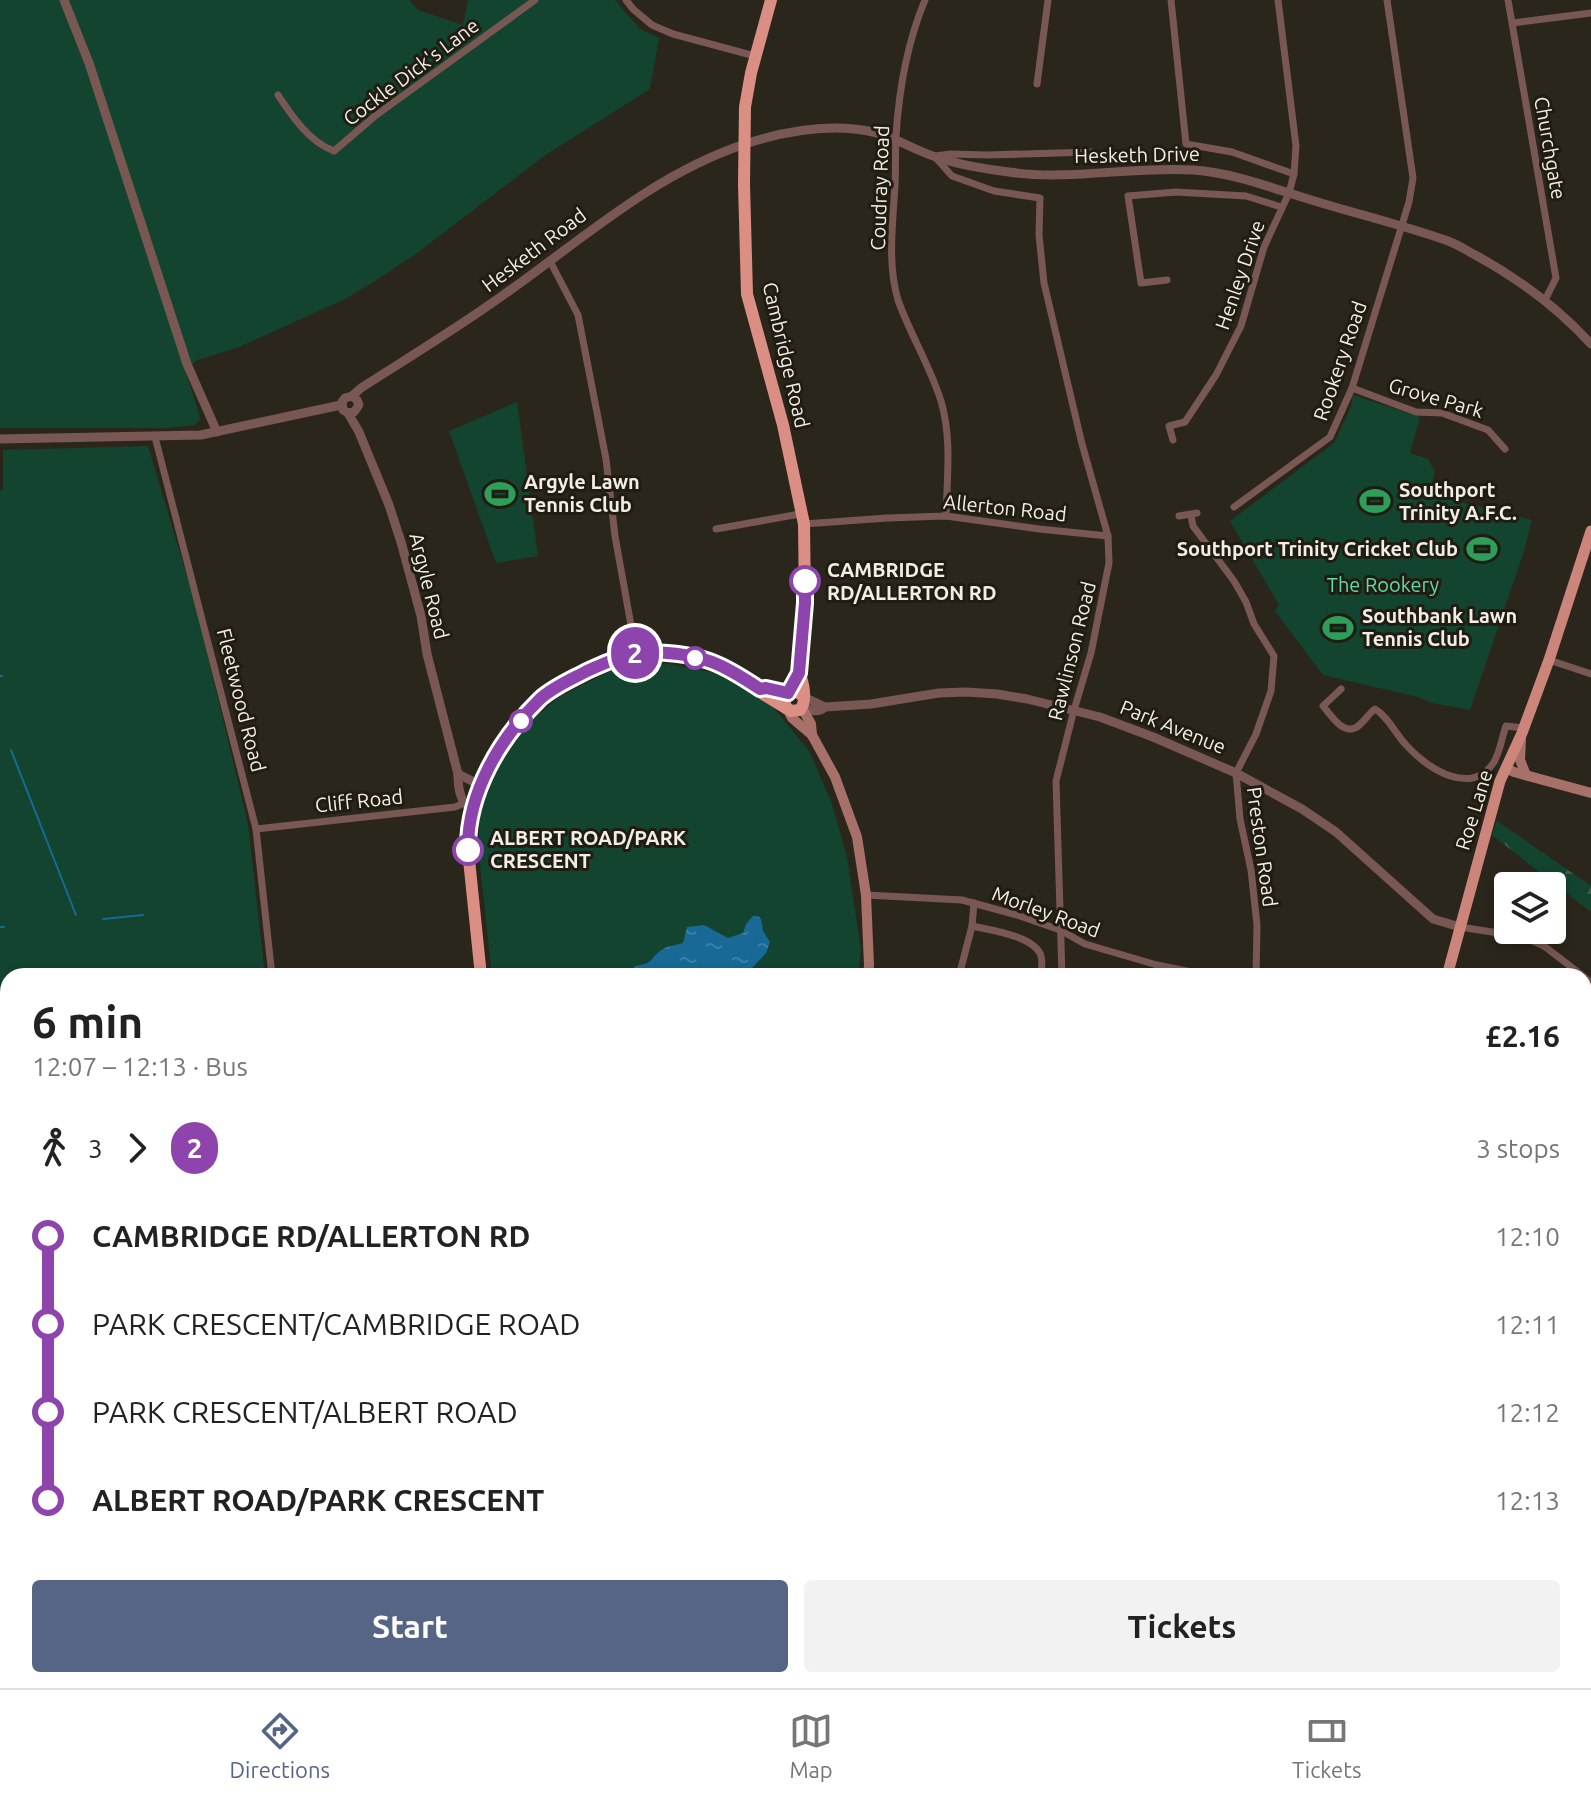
<!DOCTYPE html>
<html lang="en">
<head>
<meta charset="utf-8">
<style>
  body { margin:0; font-family:Ubuntu,sans-serif; background:#f2f2f2; color:#222; height:100vh; display:flex; flex-direction:column; font-size:30px; white-space:nowrap }
  * { box-sizing:border-box; margin:0 }
  p { font-size:26px; color:#767676 }
  .icon { flex:none; width:44px; height:44px; fill:none; stroke:currentColor; stroke-width:2; stroke-linecap:round; stroke-linejoin:round }
  .map { position:relative; flex:1; overflow:hidden }
  .sheet { position:absolute; left:0px; top:968px; width:1592px; height:720px; display:flex; flex-direction:column; background:#fff; border-radius:24px 24px 0 0; box-shadow:0 4px 12px #0003 }
  .sheet>* { flex:none }
  .badge { padding:0 16px; border-radius:26px; font-size:28px; line-height:52px }
  .fabs { position:absolute; left:1494px; top:872px; display:grid; gap:16px }
  .fabs a { display:grid; place-items:center; width:72px; height:72px; border-radius:8px; background:#fff; box-shadow:0 4px 12px #0003; font-size:40px }
  .map>.badge { position:absolute; translate:-50% -50%; box-shadow:0 0 0 4px #fff }
  .legs { display:flex; align-items:center; gap:12px; height:88px; padding:0 32px; font-size:26px }
  .legs p { margin-inline-start:auto }
  .head { display:flex; align-items:center; justify-content:space-between; height:136px; padding:0 32px }
  h1 { font-size:44px; font-weight:700; line-height:60px }
  .action { display:flex; gap:16px; margin-top:auto; padding:16px 32px }
  .action a { flex:1; height:92px; border-radius:8px; background:#566585; color:#fff; font-size:32px; font-weight:700; line-height:92px; text-align:center }
  .action a+a { background:#f2f2f2; color:#222 }
  ul { padding:0 32px; list-style:none }
  li { display:flex; align-items:center; gap:28px; height:88px; font-size:30px }
  li i { display:grid; place-items:center; width:12px; height:100%; margin:0 10px; background:currentColor }
  li i::after { content:''; width:20px; height:20px; margin:-10px; border:6px solid; border-radius:50%; background:#fff }
  li p { margin-inline-start:auto }
  li:first-child i { background:linear-gradient(#0000 50%,currentColor 0) }
  li:last-child i { background:linear-gradient(currentColor 50%,#0000 0) }
  .menu { display:flex; justify-content:space-around; align-items:center; height:112px; border-top:2px solid #e0e0e0; background:#fff; font-size:22px; color:#767676 }
  .menu a { display:grid; justify-items:center; gap:4px }
  .menu .on { color:#566585 }
  .map>svg:first-child { display:block }
  .green { fill:#134430 }
  .forest { fill:url(#forest-firs) }
  .water { fill:url(#water-ripples) }
  .lines { fill:none; stroke-linecap:round; stroke-linejoin:round }
  .stream { stroke:#186996; stroke-width:2 }
  .minor { stroke:#795752; stroke-width:7 }
  .tertiary { stroke:#795752; stroke-width:9 }
  .secondary { stroke:#a77169; stroke-width:10 }
  .primary { stroke:#cb857b; stroke-width:11 }
  .trunk { stroke:#db8e84; stroke-width:12 }
  .line-1-casing { stroke:#fff; stroke-width:18 }
  .line-1 { stroke:#8e44ad; stroke-width:12 }
  .stop-1-dot { fill:#fff; stroke:#8e44ad; stroke-width:4 }
  .labels { text-anchor:middle; stroke-width:6; stroke-linejoin:round; paint-order:stroke }
  .street-label { font-size:20px; fill:#f1eee6; stroke:#211c12 }
  .poi-label { font-size:20px; font-weight:bold; fill:#f1eee6; stroke:#211c12; text-anchor:start }
  .stop-label { font-size:20px; font-weight:bold; fill:#f1eee6; stroke:#211c12; text-anchor:start }
  .park-label { font-size:20px; fill:#61daa7; stroke:#211c12 }
</style>
</head>
<body>
<div class="map">
<svg width="1591" height="1688" viewBox="0 0 1591 1688">
  <defs>
    <pattern id="forest-firs" width="22" height="20" patternUnits="userSpaceOnUse" patternTransform="scale(2)"><rect width="22" height="20" fill="#134430"/><path d="M5 1l3.5 6h-7zM16 11l3.5 6h-7z" fill="#365f4e"/></pattern>
    <pattern id="water-ripples" width="26" height="14" patternUnits="userSpaceOnUse" patternTransform="scale(2)"><rect width="26" height="14" fill="#186996"/><path d="M2 4q2-2 4 0t4 0M15 11q2-2 4 0t4 0" fill="none" stroke="#3a7fa5"/></pattern>
  </defs>
  <rect width="100%" height="100%" fill="#2b261b"/>
  <!-- green -->
  <g class="green">
    <path d="M0,0H409L418,10L463,25L468,0H615L640,29L659,38L650,89L544,156L417,253L372,283L345,299L239,347L195,361L186,373L199,413L200,419L195,425L168,428H0Z"/>
    <path d="M1353,395L1420,417L1410,453L1428,459L1435,472L1429,494L1532,520L1524,551L1470,710L1432,703L1418,697L1323,675L1275,611L1279,605L1230,521L1334,443L1351,407Z"/>
    <path d="M517,402L538,556L496,563L449,431Z"/>
    <path d="M148,446L195,603L248,824L265,976H8V1300L0,1301V490H3V450Z"/>
    <path d="M668,664L716,673L749,690L774,708L809,751L831,801L847,857L861,949L858,976H492L478,846L480,819L486,791L497,770L524,727L559,697L610,671L628,666Z"/>
  </g>
  <!-- forest -->
  <path class="forest" d="M1497,821L1591,886V912L1492,835Z"/>
  <!-- water -->
  <path class="water" d="M753,916H758L761,919L763,931L770,942L766,953L752,968L751,976H639L633,974L631,971L635,966C655,964 650,957 663,949C668,946 677,945 683,943L687,927L704,925L728,938L743,933L746,924Z"/>
  <g class="lines">
    <!-- stream -->
    <g class="stream">
      <path d="M0,676H2"/>
      <path d="M11,750L76,915"/>
      <path d="M103,919L143,915"/>
      <path d="M0,927H4"/>
      <path d="M0,1164H8"/>
    </g>
    <!-- minor -->
    <g class="minor">
      <path d="M626,0L633,9L652,25L673,34L755,56"/>
      <path d="M925,0C907,43 899,89 896,136C895,152 896,169 895,185C893,222 887,263 898,300C910,334 930,366 941,401C952,438 947,478 946,516"/>
      <path d="M1171,0L1186,144L1232,152L1294,174"/>
      <path d="M1508,0L1556,278L1545,300"/>
      <path d="M1513,23L1591,13"/>
      <path d="M1037,84L1048,0"/>
      <path d="M278,95C292,116 309,142 334,151L375,116L535,0"/>
      <path d="M936,156L950,154L988,155L1091,152"/>
      <path d="M935,157L952,176L994,191L1040,198L1039,235L1044,283L1082,444L1108,536L1109,563L1091,653L1074,710L1056,781L1062,976"/>
      <path d="M550,261L578,315L606,459L615,536L636,653"/>
      <path d="M1167,280L1141,283L1128,196L1176,192L1246,196L1281,207"/>
      <path d="M1352,388L1416,412L1442,413L1488,430L1505,449"/>
      <path d="M155,437L256,829L272,976"/>
      <path d="M1173,440L1169,426L1185,422L1216,375L1241,326L1264,247L1289,193L1294,174L1296,146L1278,0"/>
      <path d="M1234,507L1330,437L1352,388L1409,202L1413,178L1387,0"/>
      <path d="M1191,515L1193,526L1234,581L1246,602L1254,624L1274,656L1271,691L1256,734L1236,773L1240,819L1251,870L1257,925L1256,976"/>
      <path d="M1179,516L1197,513"/>
      <path d="M804,524L887,518L946,516L1039,529L1108,536"/>
      <path d="M716,529L800,514"/>
      <path d="M1549,660L1591,674"/>
      <path d="M1341,689L1323,706C1330,714 1342,734 1355,728C1362,725 1368,714 1375,709C1389,717 1396,736 1408,747C1428,769 1472,797 1494,762C1500,752 1502,737 1506,726L1523,728"/>
      <path d="M256,829L455,807L464,803"/>
      <path d="M866,895L962,900L1017,915L1060,930L1085,944L1157,965L1212,976"/>
      <path d="M972,926L974,903"/>
      <path d="M1460,927L1524,937L1544,946L1583,976"/>
      <path d="M959,976L972,926C990,930 1035,936 1041,956C1043,962 1041,970 1041,976"/>
      <path d="M1584,977L1591,983"/>
      <path d="M1584,1057L1591,1058"/>
      <path d="M1584,1152L1591,1154"/>
      <path d="M1584,1262L1591,1263"/>
      <path d="M1,1310L8,1360"/>
      <path d="M4,1486L8,1530"/>
      <path d="M1584,1613L1591,1631"/>
      <path d="M151,1680L153,1688"/>
      <path d="M247,1680L248,1688"/>
      <path d="M684,1680L685,1688"/>
      <path d="M1333,1680L1334,1688"/>
      <path d="M1444,1680L1447,1688"/>
      <path d="M12,1688L69,1680"/>
      <path d="M416,1688L466,1684"/>
    </g>
    <!-- tertiary -->
    <g class="tertiary">
      <path d="M64,0L89,63L187,364L217,432"/>
      <path d="M348,413L354,412L359,405L357,400L352,396"/>
      <path d="M0,439L201,435L341,405"/>
      <path d="M804,697L825,707"/>
      <path d="M803,707C811,711 818,713 825,707L871,704L939,693L966,692L997,694L1027,699L1100,717L1153,737L1236,773L1302,809L1336,832L1433,919L1460,927"/>
      <path d="M458,774L480,785"/>
      <path d="M472,810C460,802 458,789 458,774L427,654L421,616L401,542L389,505L359,432L348,413L343,410L342,402L345,398L352,396L361,388C411,356 461,326 509,291C585,237 655,174 745,144C785,131 832,123 873,132C895,137 914,150 936,157C959,165 985,169 1009,172C1070,181 1132,166 1193,170C1237,173 1276,190 1318,202C1361,215 1406,226 1448,241C1459,245 1469,252 1479,257C1522,281 1558,308 1591,344"/>
      <path d="M0,1310L8,1309"/>
    </g>
    <!-- secondary -->
    <g class="secondary">
      <path d="M802,708L811,724L812,735L835,777L857,837L866,895L869,965L868,976"/>
      <path d="M788,710L792,718L812,735"/>
      <path d="M1521,739L1520,760L1526,775"/>
      <path d="M1506,768L1514,772L1591,793"/>
      <path d="M808,1680L809,1688"/>
      <path d="M1231,1688L1234,1680"/>
    </g>
    <!-- primary -->
    <g class="primary">
      <path d="M1447,976L1500,781L1522,733L1549,660L1591,531"/>
      <path d="M1584,1391L1591,1393"/>
    </g>
    <!-- trunk -->
    <g class="trunk">
      <path d="M786,708L784,699L788,693L796,691L803,696"/>
      <path d="M481,976L468,850C466,794 500,736 540,699C555,685 579,674 598,666C611,661 625,654 639,653C662,651 690,654 712,662C728,668 745,679 760,689L763,694L791,711L800,710C807,701 804,683 799,673L805,603L804,524L783,425L747,294L744,184L745,107L751,73L771,0"/>
      <path d="M554,1680L555,1688"/>
    </g>
  </g>
  <g class="lines">
    <!-- line-1 casing -->
    <g class="line-1-casing">
      <path id="line-1" d="M468,850C467,793 500,738 540,699C553,687 572,679 587,671C603,664 621,655 639,653C662,651 690,654 712,662C728,668 745,679 760,689L766,688L788,693L799,673L805,603V581"/>
    </g>
    <!-- line-1 -->
    <use href="#line-1" class="line-1"/>
  </g>
  <!-- icons -->
  <defs>
    <g id="stadium-bare" transform="scale(2.4)"><path d="M0-5a6.5 5 0 1 0 0 10a6.5 5 0 1 0 0-10ZM-3.5-1.8h7v3.6h-7Z" fill="#2e9e5b" stroke="#211c12" stroke-width="2.5" paint-order="stroke"/></g>
  </defs>
  <g fill-rule="evenodd">
    <use href="#stadium-bare" x="500" y="494"/>
    <use href="#stadium-bare" x="1375" y="501"/>
    <use href="#stadium-bare" x="1482" y="549"/>
    <use href="#stadium-bare" x="1338" y="628"/>
  </g>
  <!-- markers -->
  <g class="stop-1-dot">
    <circle cx="805" cy="581" r="14"/>
    <circle cx="695" cy="658" r="10"/>
    <circle cx="521" cy="721" r="10"/>
    <circle cx="468" cy="850" r="14"/>
  </g>
  <g class="labels">
    <!-- street labels -->
    <g class="street-label">
      <text transform="translate(411 72) rotate(-37)" y="7">Cockle Dick's Lane</text>
      <text transform="translate(1550 148) rotate(80)" y="7">Churchgate</text>
      <text transform="translate(1137 155) rotate(-1)" y="7">Hesketh Drive</text>
      <text transform="translate(880 188) rotate(-88)" y="7">Coudray Road</text>
      <text transform="translate(534 250) rotate(-37)" y="7">Hesketh Road</text>
      <text transform="translate(1240 275) rotate(-71)" y="7">Henley Drive</text>
      <text transform="translate(786 355) rotate(77)" y="7">Cambridge Road</text>
      <text transform="translate(1340 361) rotate(-71)" y="7">Rookery Road</text>
      <text transform="translate(1436 398) rotate(16)" y="7">Grove Park</text>
      <text transform="translate(1005 508) rotate(6)" y="7">Allerton Road</text>
      <text transform="translate(429 586) rotate(76)" y="7">Argyle Road</text>
      <text transform="translate(1072 651) rotate(-76)" y="7">Rawlinson Road</text>
      <text transform="translate(241 700) rotate(76)" y="7">Fleetwood Road</text>
      <text transform="translate(1173 727) rotate(22)" y="7">Park Avenue</text>
      <text transform="translate(359 801) rotate(-6)" y="7">Cliff Road</text>
      <text transform="translate(1474 810) rotate(-73)" y="7">Roe Lane</text>
      <text transform="translate(1262 847) rotate(82)" y="7">Preston Road</text>
      <text transform="translate(1046 912) rotate(20)" y="7">Morley Road</text>
    </g>
    <!-- poi labels -->
    <g class="poi-label">
      <text x="524" y="489">Argyle Lawn<tspan x="524" dy="23">Tennis Club</tspan></text>
      <text x="1399" y="497">Southport<tspan x="1399" dy="23">Trinity A.F.C.</tspan></text>
      <text x="1458" y="556" text-anchor="end">Southport Trinity Cricket Club</text>
      <text x="1362" y="623">Southbank Lawn<tspan x="1362" dy="23">Tennis Club</tspan></text>
    </g>
    <!-- stop labels -->
    <g class="stop-label">
      <text x="827" y="577">CAMBRIDGE<tspan x="827" dy="23">RD/ALLERTON RD</tspan></text>
      <text x="490" y="845">ALBERT ROAD/PARK<tspan x="490" dy="23">CRESCENT</tspan></text>
    </g>
    <!-- park labels -->
    <g class="park-label">
      <text x="1383" y="592">The Rookery</text>
    </g>
  </g>
</svg>
<div class="fabs">
<a><svg class="icon" aria-label="layers" viewBox="0 0 24 24"><path d="M12 4l9 5-9 5-9-5zM3 14l9 5 9-5"/></svg></a>
</div>
<b class="badge" style="left:635px;top:653px;background:#8e44ad;color:#fff">2</b>
<section class="sheet">
<div class="head"><div><h1>6 min</h1><p>12:07 – 12:13 · Bus</p></div><b>£2.16</b></div>
<div class="legs"><svg class="icon" aria-label="walk" viewBox="0 0 24 24"><circle cx="13" cy="4" r="2"/><path d="M13 8l-2 6 4 7M11 14l-3 7M7 12l3-4h3l4 4"/></svg>3<svg class="icon" aria-label="forward" viewBox="0 0 24 24"><path d="M9 5l7 7-7 7"/></svg><b class="badge" style="background:#8e44ad;color:#fff">2</b><p>3 stops</p></div>
<ul>
<li><i style="color:#8e44ad"></i><b>CAMBRIDGE RD/ALLERTON RD</b><p>12:10</p></li>
<li><i style="color:#8e44ad"></i><span>PARK CRESCENT/CAMBRIDGE ROAD</span><p>12:11</p></li>
<li><i style="color:#8e44ad"></i><span>PARK CRESCENT/ALBERT ROAD</span><p>12:12</p></li>
<li><i style="color:#8e44ad"></i><b>ALBERT ROAD/PARK CRESCENT</b><p>12:13</p></li>
</ul>
<div class="action"><a>Start</a><a>Tickets</a></div>
</section>
</div>
<nav class="menu">
<a class="on"><svg class="icon" aria-label="directions" viewBox="0 0 24 24"><path d="M12 3l9 9-9 9-9-9zM9 14v-3h6M13 9l2 2-2 2"/></svg>Directions</a>
<a><svg class="icon" aria-label="map" viewBox="0 0 24 24"><path d="M3 6l6-2 6 2 6-2v14l-6 2-6-2-6 2zM9 4v14M15 6v14"/></svg>Map</a>
<a><svg class="icon" aria-label="tickets" viewBox="0 0 24 24"><path d="M3 7h18v10H3zM15 7v10"/></svg>Tickets</a>
</nav>
</body>
</html>
